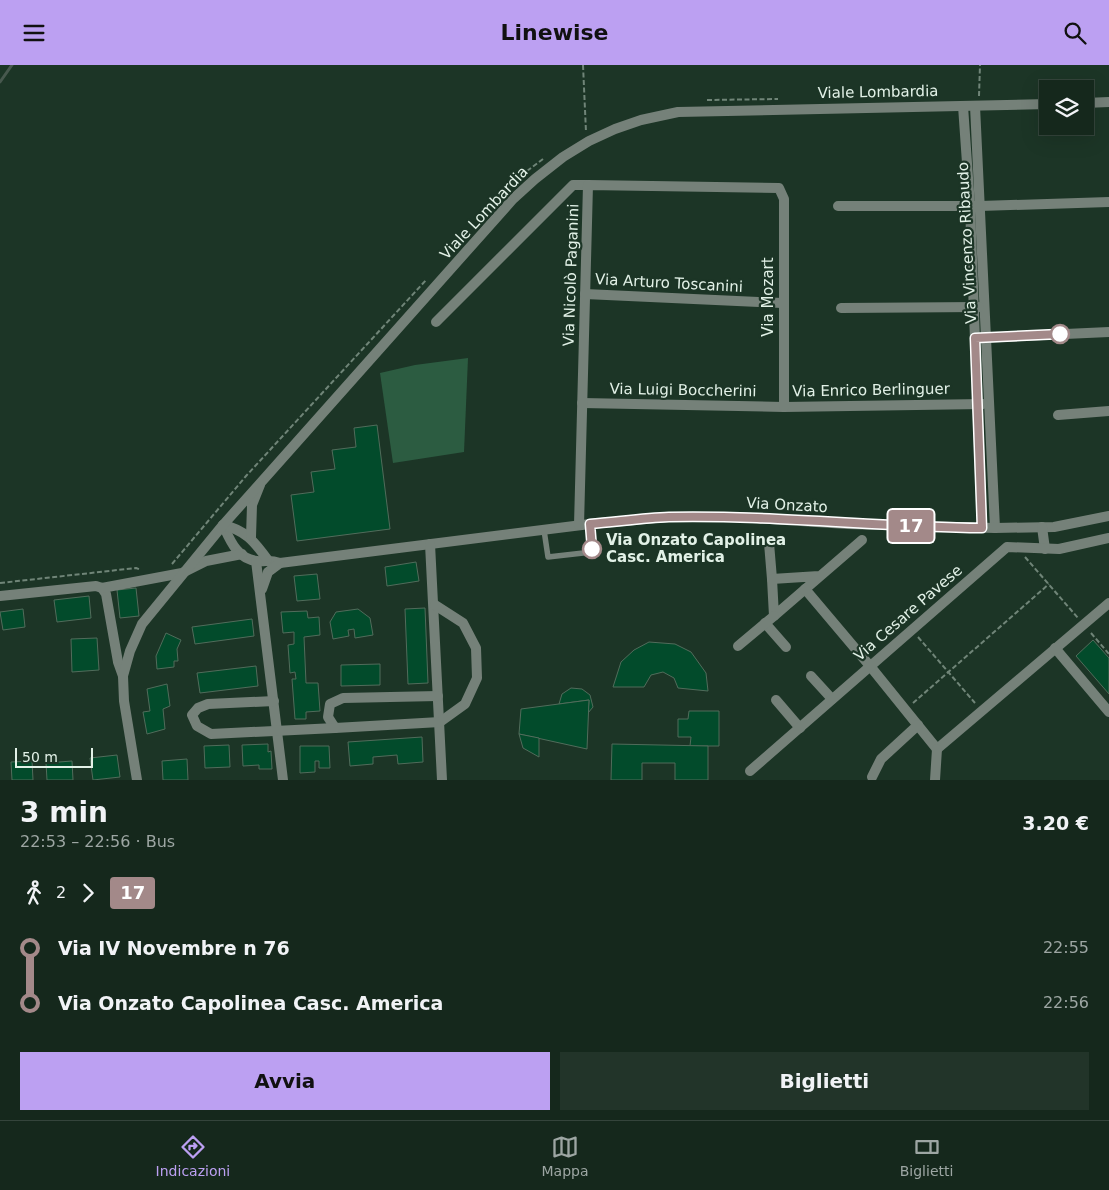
<!DOCTYPE html>
<html lang="it">
<head>
<meta charset="utf-8">
<style>
  body { margin:0; font-family:"DejaVu Sans",sans-serif; background:#223429; color:#f1f3f6; height:100vh; display:flex; flex-direction:column; font-size:19px; white-space:nowrap }
  * { box-sizing:border-box; margin:0 }
  p { font-size:16px; color:#9da6a3 }
  .icon { flex:none; width:28px; height:28px; fill:none; stroke:currentColor; stroke-width:2; stroke-linecap:round; stroke-linejoin:round }
  .map { position:relative; height:715px; overflow:hidden }
  .sheet { display:flex; flex-direction:column; background:#15281c; flex:1 }
  .sheet>* { flex:none }
  .badge { padding:0 10px; border-radius:4px; font-size:18px; line-height:32px }
  .controls { position:absolute; left:1039px; top:15px; display:grid; gap:10px }
  .controls a { display:grid; place-items:center; width:55px; height:55px; border-radius:0px; background:#15281c; box-shadow:0 5px 20px #0002,0 0 0 1px #34443b; font-size:25px }
  .scale { position:absolute; left:15px; bottom:12px; width:78px; box-sizing:border-box; padding-left:5px; border:2px solid #e2f1e7; border-top:0; font-size:14px; line-height:18px; white-space:nowrap; color:#e2f1e7; -webkit-text-stroke:4px #1c3526; paint-order:stroke }
  .map>.badge { position:absolute; translate:-50% -50%; box-shadow:0 0 0 2px #fff }
  .legs { display:flex; align-items:center; gap:8px; height:55px; padding:0 20px; font-size:16px }
  .legs p { margin-inline-start:auto }
  .summary { display:flex; align-items:center; justify-content:space-between; height:85px; padding:0 20px }
  h1 { font-size:28px; font-weight:700; line-height:38px }
  .cta { display:flex; gap:10px; margin-top:auto; padding:10px 20px }
  .cta a { flex:1; height:58px; border-radius:0px; background:#bca0f2; color:#111; font-size:20px; font-weight:700; line-height:58px; text-align:center }
  .cta a+a { background:#223429; color:#f1f3f6 }
  ul { padding:0 20px; list-style:none }
  li { display:flex; align-items:center; gap:18px; height:55px; font-size:19px }
  li i { display:grid; place-items:center; width:8px; height:100%; margin:0 6px; background:currentColor }
  li i::after { content:''; width:12px; height:12px; margin:-6px; border:4px solid; border-radius:50%; background:#15281c }
  li p { margin-inline-start:auto }
  li:first-child i { background:linear-gradient(#0000 50%,currentColor 0) }
  li:last-child i { background:linear-gradient(currentColor 50%,#0000 0) }
  header { display:flex; justify-content:space-between; align-items:center; height:65px; padding:0 20px; background:#bca0f2; color:#111; font-size:22px; font-weight:700 }
  .tabs { display:flex; justify-content:space-around; align-items:center; height:70px; border-top:1px solid #34443b; background:#15281c; font-size:14px; color:#9da6a3 }
  .tabs a { display:grid; justify-items:center; gap:2px }
  .tabs .on { color:#bca0f2 }
  .map>svg:first-child { display:block }
  .green { fill:#2c5c41 }
  .lines { fill:none; stroke-linecap:round; stroke-linejoin:round }
  .stream { stroke:#47584e; stroke-width:3 }
  .building { fill:#024b2b; stroke:#516c5b }
  .path { stroke:#708578; stroke-width:2; stroke-dasharray:5 2.5; stroke-linecap:butt }
  .service { stroke:#758179; stroke-width:5.5 }
  .minor { stroke:#758179; stroke-width:10 }
  .tertiary { stroke:#758179; stroke-width:10 }
  .line-1-casing { stroke:#fff; stroke-width:11 }
  .line-1 { stroke:#a38989; stroke-width:8 }
  .stop-1-dot { fill:#fff; stroke:#a38989; stroke-width:2.5 }
  .labels { text-anchor:middle; stroke-width:4.5; stroke-linejoin:round; paint-order:stroke }
  .street-label { font-size:15px; fill:#e2f1e7; stroke:#1c3526 }
  .stop-label { font-size:15px; font-weight:bold; fill:#e2f1e7; stroke:#1c3526; text-anchor:start }
</style>
</head>
<body>
<header><svg class="icon" aria-label="menu" viewBox="0 0 24 24"><path d="M4 6h16M4 12h16M4 18h16"/></svg>Linewise<svg class="icon" aria-label="search" viewBox="0 0 24 24"><circle cx="10" cy="10" r="6"/><path d="M15 15l6 6"/></svg></header>
<div class="map">
<svg width="1109" height="715" viewBox="0 0 1109 715">
  <rect width="100%" height="100%" fill="#1c3526"/>
  <!-- green -->
  <path class="green" d="M468,293L464,387L393,398L380,308L415,300Z"/>
  <g class="lines">
    <!-- stream -->
    <path class="stream" d="M0,17L12,0"/>
  </g>
  <!-- building -->
  <g class="building">
    <path d="M377,360L390,464L297,476L291,430L314,427L311,407L335,404L332,385L356,382L354,363Z"/>
    <path d="M416,497L419,516L387,521L385,502Z"/>
    <path d="M317,509L320,534L297,536L294,511Z"/>
    <path d="M136,523L139,551L120,553L117,525Z"/>
    <path d="M89,531L91,553L57,557L54,535Z"/>
    <path d="M425,543L428,618L408,619L405,544Z"/>
    <path d="M23,544L25,562L3,565L0,547Z"/>
    <path d="M358,544L370,553L373,570L355,573L354,564L348,565L349,571L333,574L330,557L336,547Z"/>
    <path d="M307,546L308,553L319,552L320,570L304,572L306,618H318L320,646L306,647V654H295L292,614H296L295,607L290,608L288,580L294,579V567L283,568L281,547Z"/>
    <path d="M252,554L254,571L195,579L192,562Z"/>
    <path d="M166,568L181,575L177,584L178,596H174V602L157,604L156,591Z"/>
    <path d="M97,573L99,605L72,607L71,574Z"/>
    <path d="M1093,575L1109,593V629L1076,591Z"/>
    <path d="M649,577L675,579L691,587L706,608L708,626L678,623L674,613L663,607L651,610L644,622H613L621,597L634,585Z"/>
    <path d="M380,599V620L341,621V600Z"/>
    <path d="M256,601L258,621L200,628L197,608Z"/>
    <path d="M167,619L170,641L163,644L165,664L147,669L143,647L150,646L147,624Z"/>
    <path d="M571,623L582,624L590,630L593,642L588,648L589,635L559,639L562,629Z"/>
    <path d="M589,635L587,684L519,669L521,644Z"/>
    <path d="M689,646H719V681H690L691,672H678V654H688Z"/>
    <path d="M519,669L539,673V692L523,683Z"/>
    <path d="M422,672L423,697L398,699L397,690L373,692V699L350,701L348,677Z"/>
    <path d="M268,679V687L271,686L272,704H259V700L243,701L242,680Z"/>
    <path d="M612,679L708,681V715H675V698H642V715H611Z"/>
    <path d="M229,680L230,702L205,703L204,681Z"/>
    <path d="M300,681H329L330,703H319V696H315V707L300,708Z"/>
    <path d="M117,690L120,712L93,715L90,693Z"/>
    <path d="M187,694L188,715H163L162,696Z"/>
    <path d="M32,696L33,715H12L11,697Z"/>
    <path d="M72,696L73,715H47L46,698Z"/>
  </g>
  <g class="lines">
    <!-- path -->
    <g class="path">
      <path d="M583,0L586,67"/>
      <path d="M979,31L980,0"/>
      <path d="M707,35L778,34"/>
      <path d="M527,106L543,94"/>
      <path d="M1025,492L1078,553"/>
      <path d="M172,499L246,411L427,214"/>
      <path d="M0,518L136,503L141,505"/>
      <path d="M1091,568L1109,589"/>
      <path d="M918,572L975,638"/>
      <path d="M913,638L1049,519"/>
    </g>
    <!-- service -->
    <path class="service" d="M544,465L548,492L592,487L590,459"/>
    <!-- minor -->
    <g class="minor">
      <path d="M963,41L970,141L982,463"/>
      <path d="M975,41L995,463"/>
      <path d="M838,141H980L1109,137"/>
      <path d="M585,229L782,238"/>
      <path d="M841,243L979,242"/>
      <path d="M436,257L573,120H588"/>
      <path d="M980,273L1109,267"/>
      <path d="M582,338L784,342L983,339"/>
      <path d="M1058,350L1109,346"/>
      <path d="M223,460C230,475 237,494 257,496C267,497 268,494 280,498L590,459L668,452H738L847,459L995,463L1054,462L1109,451"/>
      <path d="M223,460C245,465 254,476 267,494"/>
      <path d="M579,460L588,120L779,123L784,134V342"/>
      <path d="M1042,462L1045,484"/>
      <path d="M251,472L252,440L260,420"/>
      <path d="M769,478L772,514"/>
      <path d="M430,479L442,715"/>
      <path d="M256,496L283,715"/>
      <path d="M819,511L772,514L774,551L862,475"/>
      <path d="M102,523L106,529L118,597L123,611"/>
      <path d="M262,524L268,507L280,498"/>
      <path d="M805,524L870,601L937,684L1109,538"/>
      <path d="M0,531L96,521L102,523L182,508L206,496L242,489"/>
      <path d="M435,540L463,558L476,583L477,613L465,639L440,657L335,663L328,652L330,639L343,633L438,631"/>
      <path d="M765,558L786,582"/>
      <path d="M738,581L774,551"/>
      <path d="M1055,583L1109,647"/>
      <path d="M811,611L832,634"/>
      <path d="M776,635L800,663"/>
      <path d="M274,636L208,639L198,643L192,650L197,661L211,669L335,663"/>
      <path d="M750,706L1007,482L1059,484L1109,473"/>
      <path d="M872,712L881,694L918,660"/>
      <path d="M935,715L937,684"/>
    </g>
    <!-- tertiary -->
    <g class="tertiary">
      <path d="M1085,38L1109,37"/>
      <path d="M137,715L124,636L123,611L130,586L142,559L223,460L513,134L535,114L563,92L589,76L615,64L641,55L678,47L1048,39"/>
    </g>
  </g>
  <g class="lines">
    <!-- line-1 casing -->
    <g class="line-1-casing">
      <path id="line-1" d="M592,484L590,459C616,457 643,453 669,452C774,450 878,462 982,463L975,273L1060,269"/>
    </g>
    <!-- line-1 -->
    <use href="#line-1" class="line-1"/>
  </g>
  <!-- markers -->
  <g class="stop-1-dot">
    <circle cx="1060" cy="269" r="9"/>
    <circle cx="592" cy="484" r="9"/>
  </g>
  <g class="labels">
    <!-- street labels -->
    <g class="street-label">
      <text transform="translate(878 27) rotate(-1)" y="5">Viale Lombardia</text>
      <text transform="translate(484 148) rotate(-47)" y="5">Viale Lombardia</text>
      <text transform="translate(967 178) rotate(-93)" y="5">Via Vincenzo Ribaudo</text>
      <text transform="translate(571 210) rotate(-88)" y="5">Via Nicolò Paganini</text>
      <text transform="translate(669 218) rotate(3)" y="5">Via Arturo Toscanini</text>
      <text transform="translate(768 232) rotate(-90)" y="5">Via Mozart</text>
      <text transform="translate(683 325) rotate(1)" y="5">Via Luigi Boccherini</text>
      <text transform="translate(871 325) rotate(-1)" y="5">Via Enrico Berlinguer</text>
      <text transform="translate(787 440) rotate(3)" y="5">Via Onzato</text>
      <text transform="translate(908 548) rotate(-41)" y="5">Via Cesare Pavese</text>
    </g>
    <!-- stop labels -->
    <g class="stop-label">
      <text x="606" y="480">Via Onzato Capolinea<tspan x="606" dy="17">Casc. America</tspan></text>
    </g>
  </g>
</svg>
<div class="controls">
<a><svg class="icon" aria-label="layers" viewBox="0 0 24 24"><path d="M12 4l9 5-9 5-9-5zM3 14l9 5 9-5"/></svg></a>
</div>
<div class="scale">50 m</div>
<b class="badge" style="left:911px;top:461px;background:#a38989;color:#fff">17</b>
</div>
<section class="sheet">
<div class="summary"><div><h1>3 min</h1><p>22:53 – 22:56 · Bus</p></div><b>3.20 €</b></div>
<div class="legs"><svg class="icon" aria-label="walk" viewBox="0 0 24 24"><circle cx="13" cy="4" r="2"/><path d="M13 8l-2 6 4 7M11 14l-3 7M7 12l3-4h3l4 4"/></svg>2<svg class="icon" aria-label="forward" viewBox="0 0 24 24"><path d="M9 5l7 7-7 7"/></svg><b class="badge" style="background:#a38989;color:#fff">17</b></div>
<ul>
<li><i style="color:#a38989"></i><b>Via IV Novembre n 76</b><p>22:55</p></li>
<li><i style="color:#a38989"></i><b>Via Onzato Capolinea Casc. America</b><p>22:56</p></li>
</ul>
<div class="cta"><a>Avvia</a><a>Biglietti</a></div>
</section>
<nav class="tabs">
<a class="on"><svg class="icon" aria-label="directions" viewBox="0 0 24 24"><path d="M12 3l9 9-9 9-9-9zM9 14v-3h6M13 9l2 2-2 2"/></svg>Indicazioni</a>
<a><svg class="icon" aria-label="map" viewBox="0 0 24 24"><path d="M3 6l6-2 6 2 6-2v14l-6 2-6-2-6 2zM9 4v14M15 6v14"/></svg>Mappa</a>
<a><svg class="icon" aria-label="tickets" viewBox="0 0 24 24"><path d="M3 7h18v10H3zM15 7v10"/></svg>Biglietti</a>
</nav>
</body>
</html>
